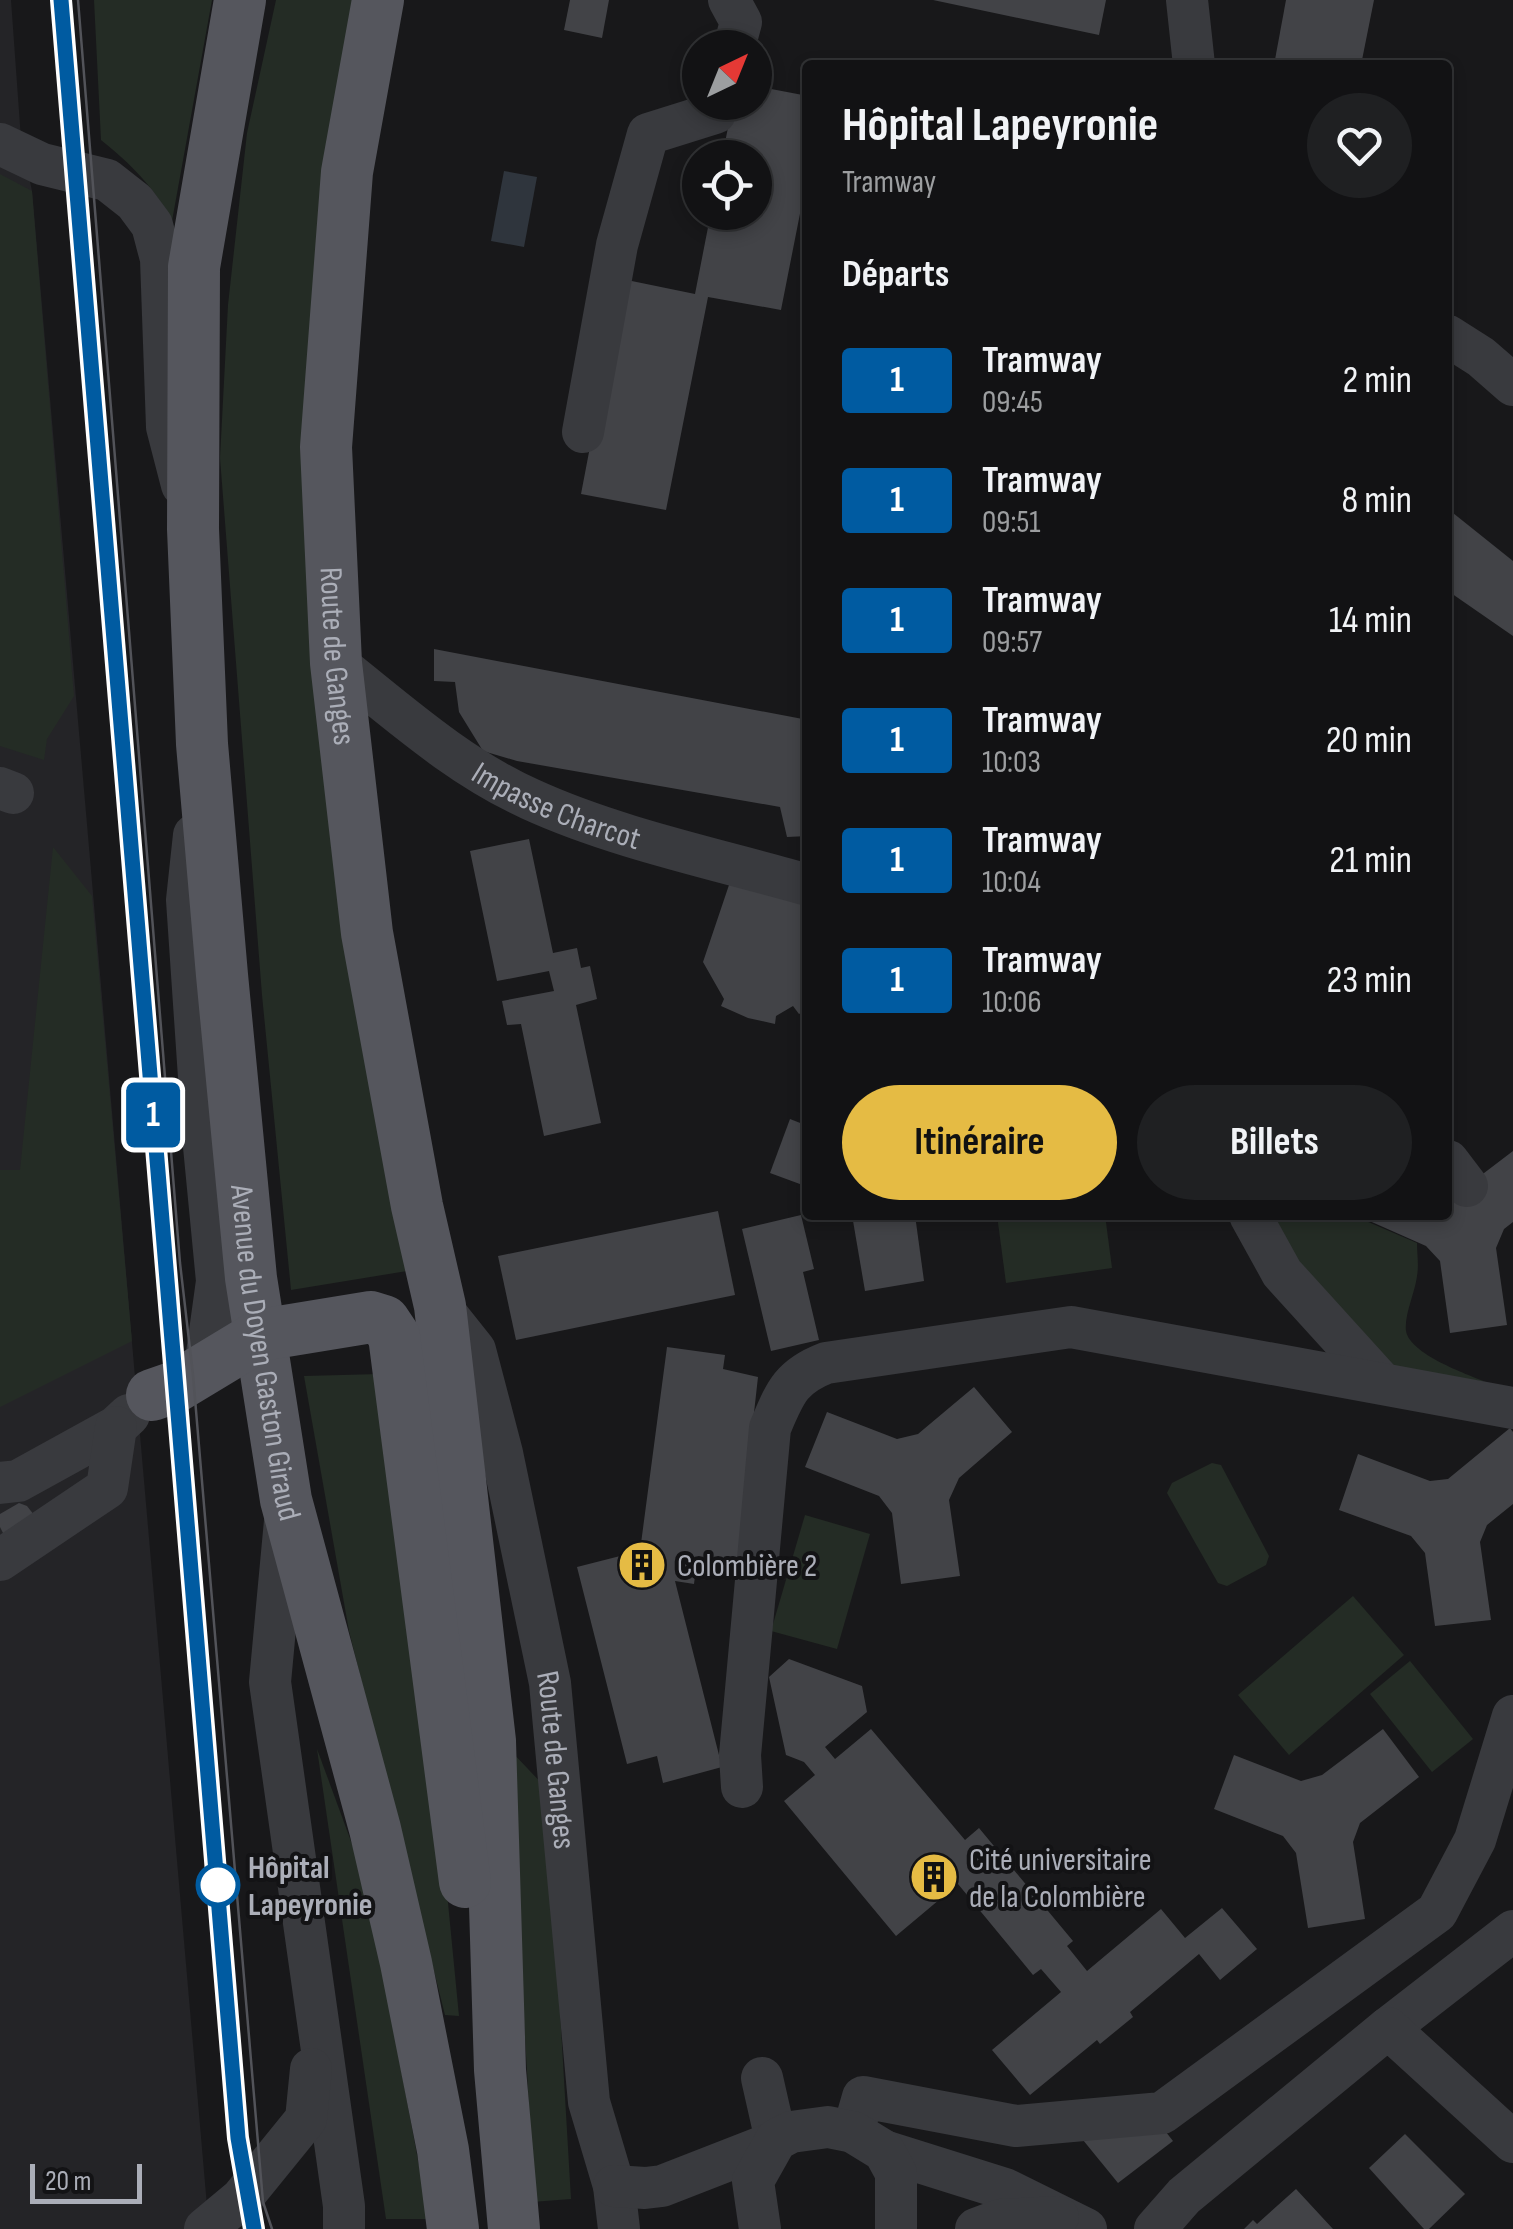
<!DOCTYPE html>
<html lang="fr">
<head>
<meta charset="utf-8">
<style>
  body { margin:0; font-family:"Sofia Sans Condensed",sans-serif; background:#1f2022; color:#f1f3f6; height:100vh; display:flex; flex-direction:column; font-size:38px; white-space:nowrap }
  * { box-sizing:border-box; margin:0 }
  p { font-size:32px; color:#9c9ea0 }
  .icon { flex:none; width:55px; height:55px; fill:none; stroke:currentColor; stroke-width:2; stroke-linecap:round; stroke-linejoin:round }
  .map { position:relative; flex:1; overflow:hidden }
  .panel { position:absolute; left:802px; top:60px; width:650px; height:1160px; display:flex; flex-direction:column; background:#121214; border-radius:10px; box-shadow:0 5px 15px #0003,0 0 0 2px #313234 }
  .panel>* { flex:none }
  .badge { padding:0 20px; border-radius:8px; font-size:35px; line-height:65px }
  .needle { width:65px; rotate:43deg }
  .fabs { position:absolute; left:682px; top:30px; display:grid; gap:20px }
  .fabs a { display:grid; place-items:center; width:90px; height:90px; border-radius:50%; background:#121214; box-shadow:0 5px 15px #0003,0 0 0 2px #313234; font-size:50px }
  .scale { position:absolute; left:30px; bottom:25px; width:112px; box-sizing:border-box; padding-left:10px; border:5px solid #abaeb8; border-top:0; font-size:28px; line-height:35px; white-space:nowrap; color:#abaeb8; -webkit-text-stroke:8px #131315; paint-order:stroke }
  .map>.badge { position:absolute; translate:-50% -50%; box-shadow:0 0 0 5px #fff }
  h2 { padding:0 40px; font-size:38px; line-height:90px }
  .round { display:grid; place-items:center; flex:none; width:105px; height:105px; border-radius:52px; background:#1f2022 }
  .headline { display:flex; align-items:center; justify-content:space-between; height:170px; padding:0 40px }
  h1 { font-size:48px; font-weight:700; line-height:75px }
  .primary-button { display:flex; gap:20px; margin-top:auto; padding:20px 40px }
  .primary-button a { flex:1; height:115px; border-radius:60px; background:#e5bb44; color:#111; font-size:40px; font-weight:700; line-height:115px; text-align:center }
  .primary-button a+a { background:#1f2022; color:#f1f3f6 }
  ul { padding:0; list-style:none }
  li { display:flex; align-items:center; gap:30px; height:120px; padding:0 40px }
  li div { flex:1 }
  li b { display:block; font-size:38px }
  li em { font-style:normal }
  li .badge { min-width:110px; font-weight:700; text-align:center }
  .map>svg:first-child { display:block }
  .built { fill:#242427 }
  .green { fill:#242c25 }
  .water { fill:#2f353d }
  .building { fill:#424347 }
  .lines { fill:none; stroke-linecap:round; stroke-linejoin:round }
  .minor { stroke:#393a3e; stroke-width:42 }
  .major { stroke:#55565d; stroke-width:52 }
  .tram { stroke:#525359; stroke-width:2.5 }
  .line-casing { stroke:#fff; stroke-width:22 }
  .line { stroke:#005ba1; stroke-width:15 }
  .stop-dot { fill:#fff; stroke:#005ba1; stroke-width:5 }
  .labels { text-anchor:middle; stroke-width:8; stroke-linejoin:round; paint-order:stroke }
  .street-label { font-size:32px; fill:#abaeb8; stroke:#131315 }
  .poi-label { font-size:32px; fill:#abaeb8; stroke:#131315; text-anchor:start }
  .stop-label { font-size:32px; font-weight:bold; fill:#abaeb8; stroke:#131315; text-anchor:start }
</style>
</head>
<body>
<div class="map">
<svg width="1513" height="2229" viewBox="0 0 1513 2229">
  <rect width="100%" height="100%" fill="#18181a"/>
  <!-- built -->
  <path class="built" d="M0,0H11L21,139L32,191L209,2229H0Z"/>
  <!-- green -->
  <g class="green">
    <path d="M94,0H212L172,221C154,187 131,164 101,140Z"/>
    <path d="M276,0H359L318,268L407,1271L291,1290L262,995L220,458L228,305L247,133Z"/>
    <path d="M0,174L32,191L74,696L47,739L44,760L0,746Z"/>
    <path d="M53,847L92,896L132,1341L0,1407V1170H20Z"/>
    <path d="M997,1215H1105L1112,1268L1006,1283Z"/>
    <path d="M1260,1215H1352L1417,1243C1417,1254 1419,1265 1417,1276C1415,1293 1404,1315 1406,1331C1410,1354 1466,1374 1486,1382L1378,1366Z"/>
    <path d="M380,1374L434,1759L459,2016L445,2015L349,1631L304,1376Z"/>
    <path d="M1212,1463L1221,1465L1269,1556L1266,1565L1227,1586L1218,1583L1167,1493L1172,1483Z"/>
    <path d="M805,1515L870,1534L837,1649L771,1631Z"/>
    <path d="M1353,1596L1404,1655L1289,1755L1238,1695Z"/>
    <path d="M1410,1661L1473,1739L1432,1772L1370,1694Z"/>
    <path d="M317,1749L366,1882L429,2219H386Z"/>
    <path d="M510,1750L547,1789L571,2199L532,2202C530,2051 512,1901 510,1750Z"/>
  </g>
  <!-- water -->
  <path class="water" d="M504,171L537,177L524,247L491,241Z"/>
  <!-- building -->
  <g class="building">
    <path d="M570,0H609L602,38L564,30Z"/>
    <path d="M933,0H1106L1099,35Z"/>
    <path d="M1286,0H1374L1361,65H1274Z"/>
    <path d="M755,86L808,96V173L781,310L708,297L666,510L581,494L622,279L695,294L711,212H755V158H722L733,102H755Z"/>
    <path d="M1448,509L1513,561V636L1448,591Z"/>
    <path d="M434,649L808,720V836L787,837L780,807L517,761L483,751L459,712L455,682L434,681Z"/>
    <path d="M529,839L553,953L577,948L581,968L590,966L597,999L576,1005L601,1123L544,1136L521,1024L507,1025L502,1001L554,991L549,971L497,981L470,851Z"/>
    <path d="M730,882L808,900V1009L799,1014L793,1006L776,1016L775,1024L748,1018L721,1006L724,999L703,962Z"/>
    <path d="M790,1119L808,1126V1187L770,1173Z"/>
    <path d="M1513,1151V1222L1504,1229L1496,1248L1507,1325L1450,1333L1440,1261L1426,1246L1356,1215H1448V1188L1467,1186Z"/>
    <path d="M718,1211L735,1295L516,1340L498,1256Z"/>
    <path d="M801,1215L814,1269L803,1272L819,1340L771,1351L742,1229Z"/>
    <path d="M852,1215H915L924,1281L865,1291Z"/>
    <path d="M667,1347L725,1355L723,1369L758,1377L737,1565L697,1560L694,1584L675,1581L722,1767L663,1783L657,1756L627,1764L577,1567L628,1554L631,1564L643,1561L640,1551Z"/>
    <path d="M974,1387L1012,1432L959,1478L949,1500L960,1576L901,1584L892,1513L879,1496L805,1467L827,1412L897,1439L918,1434Z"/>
    <path d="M1510,1428L1513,1432V1504L1487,1525L1480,1542L1491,1620L1435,1626L1425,1553L1411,1536L1339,1510L1358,1454L1430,1481L1448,1479Z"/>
    <path d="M19,1503L27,1506L34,1515L5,1537L0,1527V1514Z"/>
    <path d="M789,1659L862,1686L867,1712L825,1747L835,1759L871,1729L965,1840L979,1828L1073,1941L1067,1946L1087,1971L1161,1909L1185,1938L1222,1908L1257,1949L1220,1980L1199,1954L1130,2012L1133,2017L1100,2044L1097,2040L1030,2095L992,2050L1061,1992L1041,1969L1033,1975L958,1884L896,1936L784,1801L815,1775L804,1762L786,1755L769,1677Z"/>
    <path d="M1383,1729L1419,1777L1360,1823L1353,1842L1365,1919L1308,1928L1296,1853L1283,1836L1214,1809L1234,1755L1301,1781L1322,1775Z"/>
    <path d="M1162,2127L1173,2141L1118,2183L1083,2140Z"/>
    <path d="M1405,2134L1465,2194L1429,2229H1424L1369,2168Z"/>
    <path d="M1296,2189L1333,2229H1244L1253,2220L1257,2224Z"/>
  </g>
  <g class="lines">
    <!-- minor -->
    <g class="minor">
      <path d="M729,0L741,22L734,48"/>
      <path d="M1187,0L1194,65"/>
      <path d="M0,144L42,164L107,180L135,202L152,225L161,259L167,427L182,485"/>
      <path d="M1448,336L1481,357L1513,385"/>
      <path d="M583,432L617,245L648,134L715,113L718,102"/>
      <path id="s1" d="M336,663C398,712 457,766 530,799C615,838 717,859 808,885"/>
      <path d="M0,788L13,793"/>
      <path d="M194,835L187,900L203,1136L217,1281L205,1368"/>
      <path d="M1448,1161L1467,1186"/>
      <path d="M1250,1215L1282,1273L1381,1382"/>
      <path id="s2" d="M440,1306L475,1350L502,1453L550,1683L589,2102L614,2186L619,2229"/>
      <path d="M0,1483L18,1481L116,1427L129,1415"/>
      <path d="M285,1521L270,1682L344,2206V2229"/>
      <path d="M0,1560L107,1488L116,1427"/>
      <path d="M742,1787L740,1755L770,1428C785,1393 790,1377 826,1363L1071,1327L1513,1408"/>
      <path d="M1388,2028L1513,1931"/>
      <path d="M762,2078L776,2140"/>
      <path d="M853,2132L863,2097L1016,2126L1162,2113L1437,1912L1475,1840L1513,1716"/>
      <path d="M884,2151L1005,2189L1086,2229"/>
      <path d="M614,2186L645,2188L662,2186L775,2142"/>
      <path d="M205,2229L241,2199L306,2119L311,2069"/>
      <path d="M760,2229L753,2181L776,2140L791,2132L828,2127L853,2132L884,2151L896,2173V2229"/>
      <path d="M976,2229L1000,2220L1058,2217"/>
      <path d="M1155,2229L1184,2196L1388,2028L1513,2142"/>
    </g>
    <!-- major -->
    <g class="major">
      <path id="s3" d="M240,0L194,267L193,529L202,744L222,975L251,1278L286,1500L375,1829L406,1963L443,2150L453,2229"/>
      <path id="s4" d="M378,0L347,172L326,447L336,663L367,933L417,1206L440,1306L490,1741L500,2070L514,2229"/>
      <path d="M152,1395L175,1387L261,1335L371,1317L384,1321L394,1336L465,1882"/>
    </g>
    <!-- tram -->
    <g class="tram">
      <path d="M61,0L118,693"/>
      <path d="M78,0L180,1263L193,1375L263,2202L272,2229"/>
      <path d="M165,1256L238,2138L254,2229"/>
    </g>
  </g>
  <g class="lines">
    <!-- line casing -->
    <g class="line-casing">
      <path id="line" d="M61,0L238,2138L254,2229"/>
    </g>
    <!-- line -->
    <use href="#line" class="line"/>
  </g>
  <!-- icons -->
  <defs>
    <g id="building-disc" transform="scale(2.5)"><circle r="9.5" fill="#e5bb44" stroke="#131315"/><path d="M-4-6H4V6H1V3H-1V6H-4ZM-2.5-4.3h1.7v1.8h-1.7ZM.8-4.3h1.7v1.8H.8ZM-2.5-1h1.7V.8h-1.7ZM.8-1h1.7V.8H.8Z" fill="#111"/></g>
  </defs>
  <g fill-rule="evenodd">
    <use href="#building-disc" x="642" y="1565"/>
    <use href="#building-disc" x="934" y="1877"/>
  </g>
  <!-- markers -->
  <circle class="stop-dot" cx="218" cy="1885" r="20"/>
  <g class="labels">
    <!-- street labels -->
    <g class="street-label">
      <text dy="11" stroke="none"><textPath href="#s4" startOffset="660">Route de Ganges</textPath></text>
      <text dy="11" stroke="none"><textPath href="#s1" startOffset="265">Impasse Charcot</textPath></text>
      <text dy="11" stroke="none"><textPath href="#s3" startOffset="1360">Avenue du Doyen Gaston Giraud</textPath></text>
      <text dy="11" stroke="none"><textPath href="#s2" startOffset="475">Route de Ganges</textPath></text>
    </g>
    <!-- poi labels -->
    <g class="poi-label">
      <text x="677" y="1576">Colombière 2</text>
      <text x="969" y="1870">Cité universitaire<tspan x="969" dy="37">de la Colombière</tspan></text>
    </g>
    <!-- stop labels -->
    <g class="stop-label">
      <text x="248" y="1878">Hôpital<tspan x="248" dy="37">Lapeyronie</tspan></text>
    </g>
  </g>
</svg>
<div class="fabs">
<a><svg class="needle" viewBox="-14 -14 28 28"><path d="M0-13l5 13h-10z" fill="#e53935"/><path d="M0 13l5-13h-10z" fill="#9c9ea0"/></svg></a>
<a><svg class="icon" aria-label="locate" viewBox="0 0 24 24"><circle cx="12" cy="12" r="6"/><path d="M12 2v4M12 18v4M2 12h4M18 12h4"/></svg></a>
</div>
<div class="scale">20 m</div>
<b class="badge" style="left:153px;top:1115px;background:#005ba1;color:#fff">1</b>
<section class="panel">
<div class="headline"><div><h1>Hôpital Lapeyronie</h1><p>Tramway</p></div><a class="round"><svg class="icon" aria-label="heart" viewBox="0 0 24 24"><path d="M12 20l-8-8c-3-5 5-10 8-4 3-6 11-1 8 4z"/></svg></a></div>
<h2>Départs</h2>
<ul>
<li><span class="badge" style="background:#005ba1;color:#fff">1</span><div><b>Tramway</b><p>09:45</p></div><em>2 min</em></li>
<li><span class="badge" style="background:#005ba1;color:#fff">1</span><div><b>Tramway</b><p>09:51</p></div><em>8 min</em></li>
<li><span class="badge" style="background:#005ba1;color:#fff">1</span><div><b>Tramway</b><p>09:57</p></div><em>14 min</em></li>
<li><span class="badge" style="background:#005ba1;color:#fff">1</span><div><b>Tramway</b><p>10:03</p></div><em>20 min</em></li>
<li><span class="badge" style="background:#005ba1;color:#fff">1</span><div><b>Tramway</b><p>10:04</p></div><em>21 min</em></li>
<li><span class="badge" style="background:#005ba1;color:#fff">1</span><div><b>Tramway</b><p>10:06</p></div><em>23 min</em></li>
</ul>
<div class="primary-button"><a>Itinéraire</a><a>Billets</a></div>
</section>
</div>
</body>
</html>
